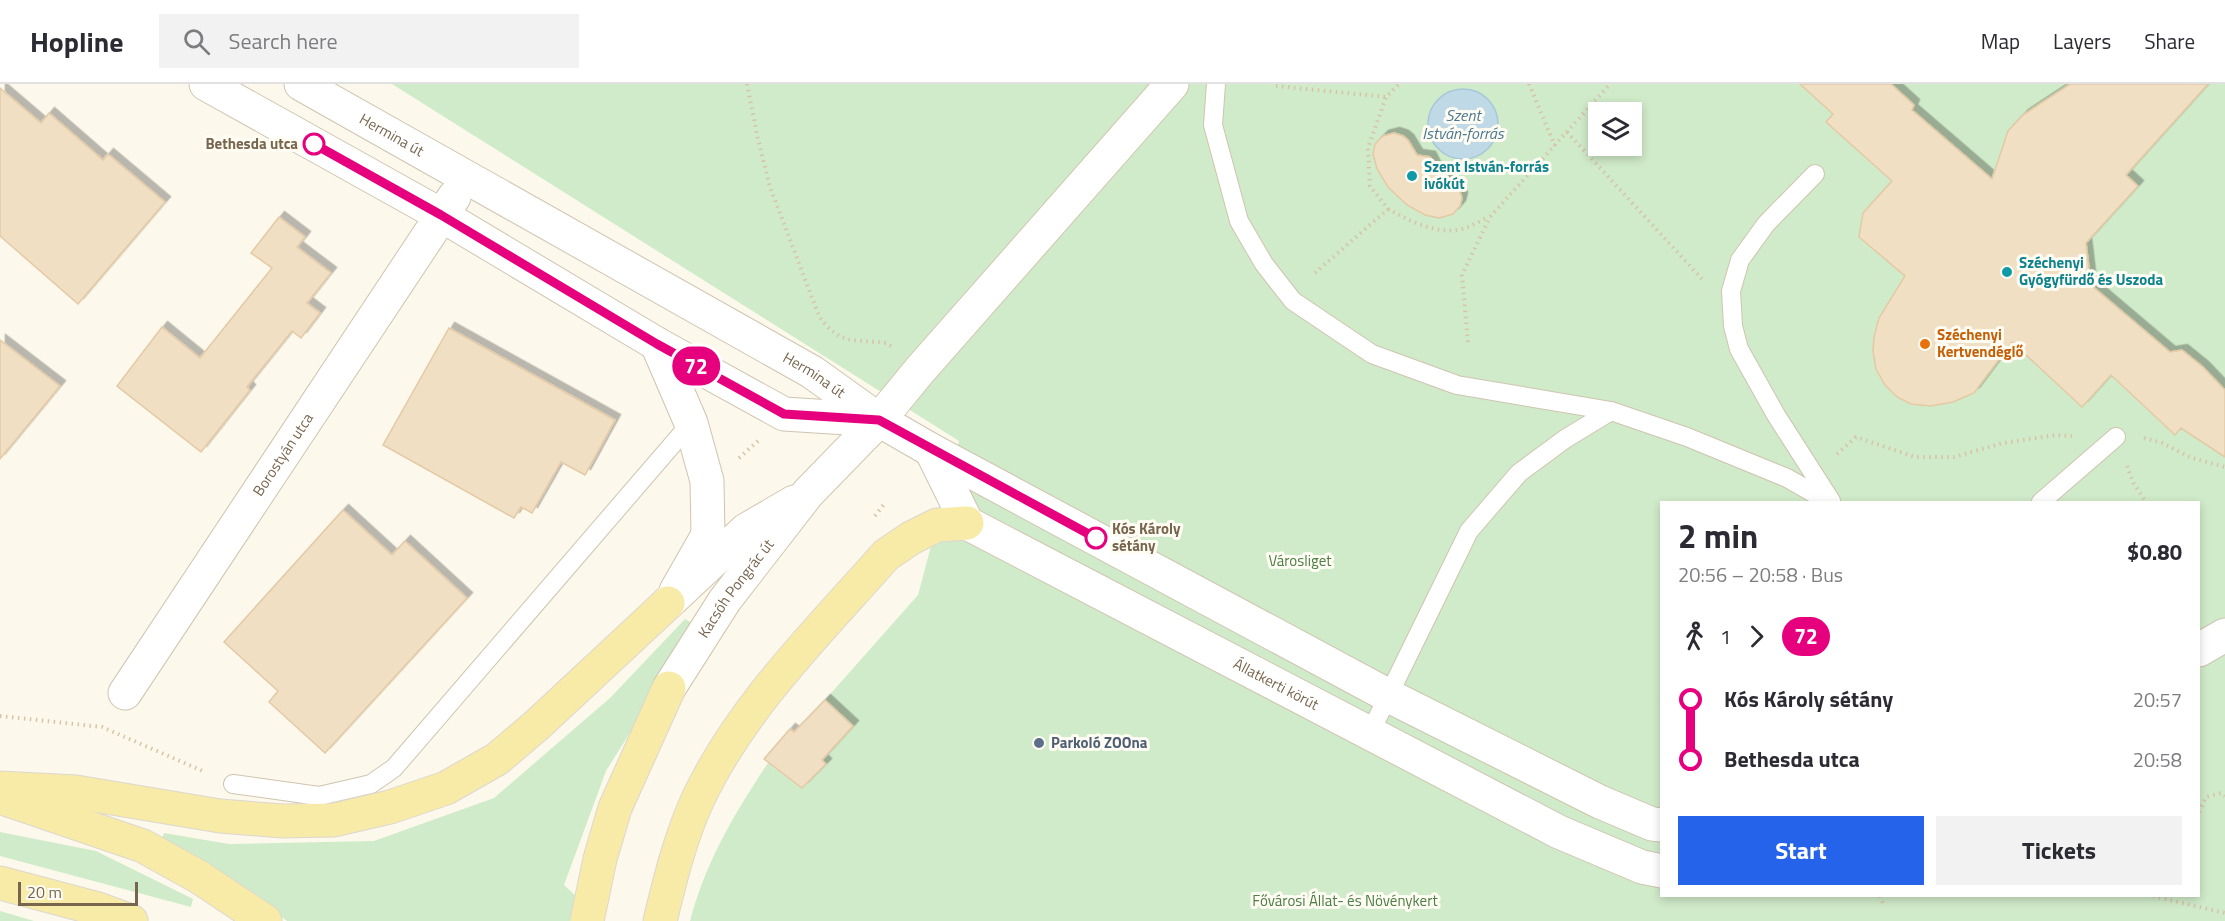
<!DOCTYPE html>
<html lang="en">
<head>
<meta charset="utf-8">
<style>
  body { margin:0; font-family:"Titillium Web",sans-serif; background:#f2f2f3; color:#2b2b33; height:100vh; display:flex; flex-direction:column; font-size:22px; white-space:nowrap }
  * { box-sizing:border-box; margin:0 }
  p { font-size:20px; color:#7c7c81 }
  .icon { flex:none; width:33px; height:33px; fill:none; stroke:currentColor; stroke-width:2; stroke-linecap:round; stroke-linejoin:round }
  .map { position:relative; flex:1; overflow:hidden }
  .details { position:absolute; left:1660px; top:417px; width:540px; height:396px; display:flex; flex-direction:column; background:#fff; border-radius:0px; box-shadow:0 3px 9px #0003 }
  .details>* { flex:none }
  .badge { padding:0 12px; border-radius:20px; font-size:21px; line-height:39px }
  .fabs { position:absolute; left:1588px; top:18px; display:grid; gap:12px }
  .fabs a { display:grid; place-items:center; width:54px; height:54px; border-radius:0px; background:#fff; box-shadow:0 3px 9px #0003; font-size:30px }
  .scale { position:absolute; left:18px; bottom:15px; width:120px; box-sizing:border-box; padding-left:6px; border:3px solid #78654e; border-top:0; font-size:16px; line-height:21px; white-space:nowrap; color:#78654e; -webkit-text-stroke:4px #fffcf3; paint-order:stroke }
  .map>.badge { position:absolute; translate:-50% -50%; box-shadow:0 0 0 3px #fff }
  .legs { display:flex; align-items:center; gap:9px; height:66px; padding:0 18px; font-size:20px }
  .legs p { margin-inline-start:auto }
  .head { display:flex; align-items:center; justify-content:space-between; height:102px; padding:0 18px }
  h1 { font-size:33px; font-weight:700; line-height:45px }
  .action { display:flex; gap:12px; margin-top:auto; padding:12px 18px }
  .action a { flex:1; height:69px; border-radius:0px; background:#2563eb; color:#fff; font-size:24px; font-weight:700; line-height:69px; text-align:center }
  .action a+a { background:#f2f2f3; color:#2b2b33 }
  ul { padding:0 18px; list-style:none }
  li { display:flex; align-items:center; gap:21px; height:60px; font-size:22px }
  li i { display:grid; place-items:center; width:9px; height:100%; margin:0 8px; background:currentColor }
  li i::after { content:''; width:15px; height:15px; margin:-8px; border:4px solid; border-radius:50%; background:#fff }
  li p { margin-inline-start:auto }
  li:first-child i { background:linear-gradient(#0000 50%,currentColor 0) }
  li:last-child i { background:linear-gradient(currentColor 50%,#0000 0) }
  header { display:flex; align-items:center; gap:36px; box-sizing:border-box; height:84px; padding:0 30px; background:#fff; border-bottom:2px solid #e1e1e2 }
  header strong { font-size:28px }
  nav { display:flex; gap:33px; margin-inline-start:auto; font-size:21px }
  .search { width:420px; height:54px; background:#f2f2f3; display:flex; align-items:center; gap:15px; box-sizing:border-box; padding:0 21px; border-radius:0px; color:#7c7c81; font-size:22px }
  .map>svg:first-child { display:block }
  .green { fill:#d0ebc9; fill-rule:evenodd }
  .water { fill:#c0d9e7; stroke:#a6c7d8; stroke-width:1.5 }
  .building { fill:#f1dfc4; stroke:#e4c9a4; stroke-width:1.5; filter:url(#shadow) }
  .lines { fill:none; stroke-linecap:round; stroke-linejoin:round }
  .lane-casing { stroke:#cfc4b0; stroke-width:20 }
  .street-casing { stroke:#cfc4b0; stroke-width:35 }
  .secondary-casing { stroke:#d2c5af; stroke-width:35 }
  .primary-casing { stroke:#dcd7d1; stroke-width:35 }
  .path { stroke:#d7c3a6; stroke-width:4; stroke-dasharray:1.5 4.5; stroke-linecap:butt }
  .lane { stroke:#fff; stroke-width:18 }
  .street { stroke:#fff; stroke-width:33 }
  .secondary { stroke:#fff; stroke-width:33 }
  .primary { stroke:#f8eaa7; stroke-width:33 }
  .primary-bridge-casing { stroke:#dcd7d1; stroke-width:35; stroke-linecap:butt }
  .primary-bridge { stroke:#f8eaa7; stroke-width:33 }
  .line-1-casing { stroke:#fff; stroke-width:14 }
  .line-1 { stroke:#e6007e; stroke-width:9 }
  .stop-1-dot { fill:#fff; stroke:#e6007e; stroke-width:3 }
  .culture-dot { fill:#0f9aa8; stroke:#fffcf3; stroke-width:2 }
  .food-dot { fill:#e8710a; stroke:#fffcf3; stroke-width:2 }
  .service-dot { fill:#5c6f8a; stroke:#fffcf3; stroke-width:2 }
  .labels { text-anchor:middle; stroke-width:6; stroke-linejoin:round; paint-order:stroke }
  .street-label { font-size:15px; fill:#78654e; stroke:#fffcf3 }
  .stop-label { font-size:15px; font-weight:bold; fill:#78654e; stroke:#fffcf3; text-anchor:end }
  .culture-label { font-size:15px; font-weight:bold; fill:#0d838f; stroke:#fffcf3; text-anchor:start }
  .food-label { font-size:15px; font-weight:bold; fill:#c56008; stroke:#fffcf3; text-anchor:start }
  .park-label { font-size:15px; fill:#4c7e46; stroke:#fffcf3 }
  .service-label { font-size:15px; font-weight:bold; fill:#4e5e75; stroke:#fffcf3; text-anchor:start }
  .water-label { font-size:16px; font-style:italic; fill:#4b7892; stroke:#fffcf3 }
</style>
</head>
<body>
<header>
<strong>Hopline</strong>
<div class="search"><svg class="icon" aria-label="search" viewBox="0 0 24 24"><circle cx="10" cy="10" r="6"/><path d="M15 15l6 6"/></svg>Search here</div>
<nav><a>Map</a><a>Layers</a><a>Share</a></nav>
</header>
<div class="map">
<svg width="2225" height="837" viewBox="0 0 2225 837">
  <defs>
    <filter id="shadow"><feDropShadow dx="5.5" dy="-5.5" stdDeviation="0" flood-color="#0004"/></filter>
  </defs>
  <rect width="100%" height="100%" fill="#fcf9ec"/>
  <!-- green -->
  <g class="green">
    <path d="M392,0H2225V837H690C706,777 734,730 768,679L802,704L826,680L822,676L853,643L825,616L918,511L959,357ZM1599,28H1632V62H1599ZM1662,418H2199V812H1662Z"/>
    <path d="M685,535L697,542L606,687L564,801L603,837H287L262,818L161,758L164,749L229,760L374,757L494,714L610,614Z"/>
    <path d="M0,748L96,767L193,815L191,823L0,772Z"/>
    <path d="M0,827L34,837H0Z"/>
  </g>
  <!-- water -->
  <circle class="water" cx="1463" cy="40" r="35"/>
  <!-- building -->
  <g class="building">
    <path d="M1800,0H1891L1914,21L1912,26L1992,95L2008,47L2023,31L2070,0H2208L2126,91L2138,102L2086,159L2091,201L2170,268L2182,266L2203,283L2225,306V373L2181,344L2175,351L2111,291L2082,323L2012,258L1974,309L1953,318L1931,322L1911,320L1897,313L1885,301L1876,285L1873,267L1874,253L1879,234L1905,192L1859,153L1863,129L1892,97L1826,38L1833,30Z"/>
    <path d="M0,4L41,39L49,29L103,76L108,70L165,118L78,220L0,152Z"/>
    <path d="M1394,49L1403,52L1408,56L1417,71L1430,73L1439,91L1449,94L1458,102L1462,114L1460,122L1453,130L1439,134L1425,131L1407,121L1388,103L1377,85L1373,70L1375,60L1383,52Z"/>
    <path d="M279,133L305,153L297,163L331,189L307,219L320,229L301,254L292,247L247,303L250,306L201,368L117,302L162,243L200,274L272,184L251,169Z"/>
    <path d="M449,244L615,336L585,391L561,378L532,429L521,423L514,434L383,361Z"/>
    <path d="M0,256L60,302L0,375Z"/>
    <path d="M343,426L392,471L405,457L467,514L325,669L269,618L278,607L224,558Z"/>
    <path d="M825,616L853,642L822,676L826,680L802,704L764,675L790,645L794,648Z"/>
  </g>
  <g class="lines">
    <!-- lane casing -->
    <g class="lane-casing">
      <g id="lane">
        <path d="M1216,0L1213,41L1239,137L1264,180L1293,217L1372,270L1457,301L1611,327L1687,353L1787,394L1829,418"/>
        <path d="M1815,90L1766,140L1740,176L1731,207L1733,242L1739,265L1776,331L1831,417"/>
        <path d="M2041,418L2116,353"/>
        <path d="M1370,649L1469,447L1519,389L1565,355L1611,327"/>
        <path d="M233,700L319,712L371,700L394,684L691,339"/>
      </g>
    </g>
    <!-- street casing -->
    <g class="street-casing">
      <g id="street">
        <path d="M206,0L441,131L657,260L784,330L879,336"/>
        <path id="s1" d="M301,0L812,288L879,336L931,366L1389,612L1600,718L1652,740L1662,741"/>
        <path d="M657,260L691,339L707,397L708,451L676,507"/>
        <path id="s2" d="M931,366L967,439L1559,748L1642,783L1662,787"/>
        <path d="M2199,566L2225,551"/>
        <path id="s3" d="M125,609L454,113"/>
      </g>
    </g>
    <!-- secondary casing -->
    <g class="secondary-casing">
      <g id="secondary">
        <path d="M668,519L746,446L794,418"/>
        <path id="s4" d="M669,604L725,516L808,409L879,336L920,286L1172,0"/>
      </g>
    </g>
    <!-- primary casing -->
    <g class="primary-casing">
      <g id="primary">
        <path d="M0,704L76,708L220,732L283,737L334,736L390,723L446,704L497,675L537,641L668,519"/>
        <path d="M8,716L143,762L199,793L265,837"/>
        <path d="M0,799L98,825L131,837"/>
        <path d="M660,837C670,796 680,754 698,715C742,622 818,548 886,471L911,454L937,441L967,439"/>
      </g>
    </g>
    <!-- path -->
    <g class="path">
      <path d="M747,0L758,55L770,103L819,232C839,261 853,255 886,259L891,262"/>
      <path d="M1529,0L1555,62"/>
      <path d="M1276,2L1386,13"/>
      <path d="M1567,48L1702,195"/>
      <path d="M1388,125C1410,137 1436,151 1462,145C1471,143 1480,137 1488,133"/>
      <path d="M1315,189L1388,125L1370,102L1368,64L1386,13L1399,0"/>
      <path d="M1468,258L1462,191L1490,133L1610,0"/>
      <path d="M2144,354L2162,359L2192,374L2225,383"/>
      <path d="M1837,370L1856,353L1915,373H1954L2003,359L2056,351L2072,352"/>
      <path d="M739,374L758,357"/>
      <path d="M2127,382L2134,400L2146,418"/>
      <path d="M875,432L885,419"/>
      <path d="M0,632L102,643L205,688"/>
      <path d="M2199,728L2206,713L2221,709L2225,712"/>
      <path d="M1880,812L1884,821"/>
      <path d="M2153,812L2225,829"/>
    </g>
    <!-- lane -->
    <use href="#lane" class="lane"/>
    <!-- street -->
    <use href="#street" class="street"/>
    <!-- secondary -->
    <use href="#secondary" class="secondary"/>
    <!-- primary -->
    <use href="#primary" class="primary"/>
    <!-- primary-bridge casing -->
    <g class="primary-bridge-casing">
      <path id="primary-bridge" d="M587,837L600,775L615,724L669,604"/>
    </g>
    <!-- primary-bridge -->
    <use href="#primary-bridge" class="primary-bridge"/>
  </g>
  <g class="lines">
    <!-- line-1 casing -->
    <g class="line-1-casing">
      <path id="line-1" d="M314,60L441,131L657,260L784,330L879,336L1096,454"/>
    </g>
    <!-- line-1 -->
    <use href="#line-1" class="line-1"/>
  </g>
  <!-- markers -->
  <g class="stop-1-dot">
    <circle cx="314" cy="60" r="10"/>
    <circle cx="1096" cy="454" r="10"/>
  </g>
  <g class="culture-dot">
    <circle cx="1412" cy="92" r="6"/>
    <circle cx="2007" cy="188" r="6"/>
  </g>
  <circle class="food-dot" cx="1925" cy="260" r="6"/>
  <circle class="service-dot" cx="1039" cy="659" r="6"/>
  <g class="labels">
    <!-- street labels -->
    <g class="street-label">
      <text dy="5" stroke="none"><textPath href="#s1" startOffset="104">Hermina út</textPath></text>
      <text dy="5" stroke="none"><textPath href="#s1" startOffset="590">Hermina út</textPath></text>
      <text dy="5" stroke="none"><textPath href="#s3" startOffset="286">Borostyán utca</textPath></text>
      <text dy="5" stroke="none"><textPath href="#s4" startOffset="120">Kacsóh Pongrác út</textPath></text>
      <text dy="5" stroke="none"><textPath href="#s2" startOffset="430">Állatkerti körút</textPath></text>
    </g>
    <!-- stop labels -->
    <g class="stop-label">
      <text x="298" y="65">Bethesda utca</text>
      <text x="1112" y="450" text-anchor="start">Kós Károly<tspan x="1112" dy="17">sétány</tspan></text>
    </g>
    <!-- culture labels -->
    <g class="culture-label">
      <text x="1424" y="88">Szent István-forrás<tspan x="1424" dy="17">ivókút</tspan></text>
      <text x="2019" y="184">Széchenyi<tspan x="2019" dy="17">Gyógyfürdő és Uszoda</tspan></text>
    </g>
    <!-- food labels -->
    <g class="food-label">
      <text x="1937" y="256">Széchenyi<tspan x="1937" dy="17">Kertvendéglő</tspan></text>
    </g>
    <!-- park labels -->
    <g class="park-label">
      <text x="1300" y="482">Városliget</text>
      <text x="1345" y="822">Fővárosi Állat- és Növénykert</text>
    </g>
    <!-- service labels -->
    <g class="service-label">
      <text x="1051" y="664">Parkoló ZOOna</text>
    </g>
    <!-- water labels -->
    <g class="water-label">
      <text x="1463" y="37">Szent<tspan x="1463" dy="18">István-forrás</tspan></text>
    </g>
  </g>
</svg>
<div class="fabs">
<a><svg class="icon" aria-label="layers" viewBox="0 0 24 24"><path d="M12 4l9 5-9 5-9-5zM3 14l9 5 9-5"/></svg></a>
</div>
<div class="scale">20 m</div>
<b class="badge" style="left:696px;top:282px;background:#e6007e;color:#fff">72</b>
<section class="details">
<div class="head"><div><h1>2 min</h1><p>20:56 – 20:58 · Bus</p></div><b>$0.80</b></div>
<div class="legs"><svg class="icon" aria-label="walk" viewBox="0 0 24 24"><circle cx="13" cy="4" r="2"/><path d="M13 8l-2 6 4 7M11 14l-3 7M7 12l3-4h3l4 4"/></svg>1<svg class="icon" aria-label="forward" viewBox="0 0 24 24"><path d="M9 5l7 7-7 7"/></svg><b class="badge" style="background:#e6007e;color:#fff">72</b></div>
<ul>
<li><i style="color:#e6007e"></i><b>Kós Károly sétány</b><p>20:57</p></li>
<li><i style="color:#e6007e"></i><b>Bethesda utca</b><p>20:58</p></li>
</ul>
<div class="action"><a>Start</a><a>Tickets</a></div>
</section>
</div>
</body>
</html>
